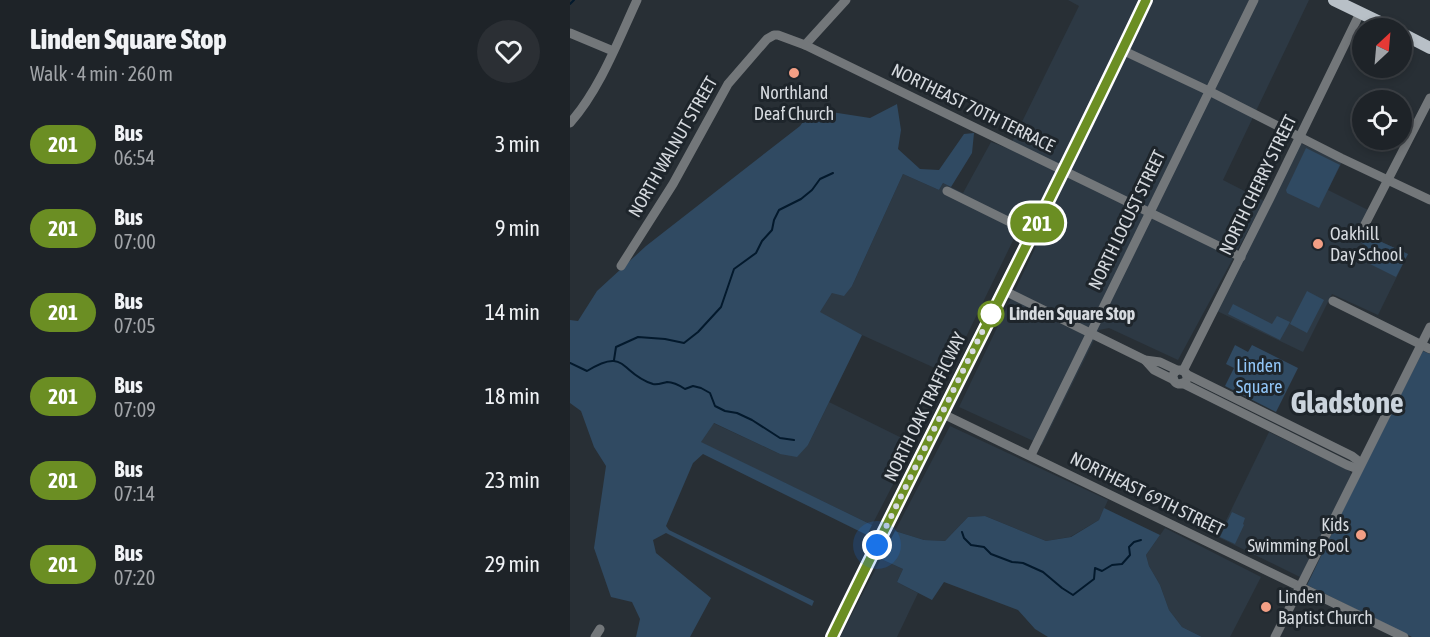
<!DOCTYPE html>
<html lang="en">
<head>
<meta charset="utf-8">
<style>
  body { margin:0; font-family:"Asap Condensed",sans-serif; background:#2b2f34; color:#f1f3f6; height:100vh; display:flex; flex-direction:column; font-size:22px; white-space:nowrap }
  * { box-sizing:border-box; margin:0 }
  p { font-size:20px; color:#a1a4a8 }
  .icon { flex:none; width:33px; height:33px; fill:none; stroke:currentColor; stroke-width:2; stroke-linecap:round; stroke-linejoin:round }
  .map { position:relative; flex:1; overflow:hidden }
  .drawer { display:flex; flex-direction:column; background:#1e2328; width:570px }
  .drawer>* { flex:none }
  .badge { padding:0 12px; border-radius:20px; font-size:21px; line-height:39px }
  .needle { width:39px; rotate:26deg }
  .buttons { position:absolute; left:782px; top:18px; display:grid; gap:12px }
  .buttons a { display:grid; place-items:center; width:60px; height:60px; border-radius:50%; background:#1e2328; box-shadow:0 3px 9px #0003,0 0 0 2px #3c4045; font-size:30px }
  .you { position:absolute; width:30px; height:30px; margin:-15px; border:4px solid #fff; border-radius:50%; background:#1a73e8; box-shadow:0 0 0 9px #1a73e833 }
  .map>.badge { position:absolute; translate:-50% -50%; box-shadow:0 0 0 3px #fff }
  .round { display:grid; place-items:center; flex:none; width:63px; height:63px; border-radius:32px; background:#2b2f34 }
  .summary { display:flex; align-items:center; justify-content:space-between; height:102px; padding:0 30px }
  h1 { font-size:28px; font-weight:800; line-height:45px }
  ul { padding:0; list-style:none }
  li { display:flex; align-items:center; gap:18px; height:84px; padding:0 30px }
  li div { flex:1 }
  li b { display:block; font-size:22px }
  li em { font-style:normal }
  li .badge { min-width:66px; font-weight:700; text-align:center }
  main { display:flex; flex:1; min-height:0 }
  .map>svg:first-child { display:block }
  .built { fill:#2d3944 }
  .green { fill:#304a62 }
  .lines { fill:none; stroke-linecap:round; stroke-linejoin:round }
  .stream { stroke:#03192c; stroke-width:2 }
  .minor { stroke:#73777a; stroke-width:9 }
  .major { stroke:#b8c0c7; stroke-width:12 }
  .line-casing { stroke:#fff; stroke-width:14 }
  .line { stroke:#6b8e23; stroke-width:9 }
  .walk { stroke:#d6dadf; stroke-width:6; stroke-dasharray:0 10.8 }
  .poi-dot { fill:#f39f85; stroke:#1e252b; stroke-width:2 }
  .stop-dot { fill:#fff; stroke:#6b8e23; stroke-width:3 }
  .labels { text-anchor:middle; stroke-width:6; stroke-linejoin:round; paint-order:stroke }
  .poi-label { font-size:18px; fill:#d6dadf; stroke:#1e252b; text-anchor:start }
  .street-label { font-size:18px; fill:#d6dadf; stroke:#1e252b }
  .stop-label { font-size:18px; font-weight:bold; fill:#d6dadf; stroke:#1e252b; text-anchor:start }
  .park-label { font-size:18px; fill:#91c5f6; stroke:#1e252b }
  .town-label { font-size:30px; font-weight:bold; fill:#cbd4dd; stroke:#1e252b }
</style>
</head>
<body>
<main>
<section class="drawer">
<div class="summary"><div><h1>Linden Square Stop</h1><p>Walk · 4 min · 260 m</p></div><a class="round"><svg class="icon" aria-label="heart" viewBox="0 0 24 24"><path d="M12 20l-8-8c-3-5 5-10 8-4 3-6 11-1 8 4z"/></svg></a></div>
<ul>
<li><span class="badge" style="background:#6b8e23;color:#fff">201</span><div><b>Bus</b><p>06:54</p></div><em>3 min</em></li>
<li><span class="badge" style="background:#6b8e23;color:#fff">201</span><div><b>Bus</b><p>07:00</p></div><em>9 min</em></li>
<li><span class="badge" style="background:#6b8e23;color:#fff">201</span><div><b>Bus</b><p>07:05</p></div><em>14 min</em></li>
<li><span class="badge" style="background:#6b8e23;color:#fff">201</span><div><b>Bus</b><p>07:09</p></div><em>18 min</em></li>
<li><span class="badge" style="background:#6b8e23;color:#fff">201</span><div><b>Bus</b><p>07:14</p></div><em>23 min</em></li>
<li><span class="badge" style="background:#6b8e23;color:#fff">201</span><div><b>Bus</b><p>07:20</p></div><em>29 min</em></li>
</ul>
</section>
<div class="map">
<svg width="860" height="637" viewBox="0 0 860 637">
  <rect width="100%" height="100%" fill="#282f35"/>
  <!-- built -->
  <g class="built">
    <path d="M498,0H739L653,180L694,201L608,360L539,328L529,330L472,445L389,407L473,232L452,222L378,374L292,335L249,313L262,293L282,286L333,174L369,190L373,183L393,193L421,142L437,148L443,140L509,6Z"/>
    <path d="M730,143L772,162L758,190L804,213L794,234L838,254L808,315L762,294L733,352L647,311Z"/>
    <path d="M259,402L344,444L302,525L130,442L143,423L210,454L238,445Z"/>
    <path d="M380,426L538,500L529,520L500,537L476,541L415,516L398,517L375,541L354,540L325,531Z"/>
    <path d="M699,432L780,471L781,476L730,577L648,537Z"/>
    <path d="M595,528L691,577L660,637H632L612,627L599,610L590,585L579,566L576,555Z"/>
    <path d="M311,559L333,569L327,582L348,593L327,637H270Z"/>
  </g>
  <!-- green -->
  <g class="green">
    <path d="M327,104L331,130L328,149L350,169L369,170L394,134L404,133L402,153L381,187L373,183L369,190L333,174L282,286L274,296L262,293L250,312L292,335L238,445L227,457L210,454L144,423L131,442L302,525L297,535L133,454L123,463L96,526L99,530L244,601L242,606L96,533L83,540L86,553L141,598L120,637H66L70,619L62,602L41,597L24,548L36,466L24,447L11,411L0,403V320L8,321L27,291L76,246L230,126L242,109L300,118Z"/>
    <path d="M736,148L770,165L749,208L717,193L716,190Z"/>
    <path d="M794,234L838,254L826,277L792,260L797,248L795,245L790,242Z"/>
    <path d="M737,291L754,300L737,333L720,324Z"/>
    <path d="M663,304L702,324L707,316L720,322L710,340L658,314Z"/>
    <path d="M665,345L678,352L682,345L728,368L706,412L655,386L664,368L656,364Z"/>
    <path d="M853,351L860,354V637H842L737,585L793,469Z"/>
    <path d="M534,508L590,535L576,555L579,566L590,585L599,610L612,627L632,637H478L465,629L448,610L374,582L362,600L327,582L333,569L311,559L325,531L354,540L375,541L398,517L415,516L476,541L501,537L529,520Z"/>
    <path d="M662,512L675,518L673,524L674,525L665,544L650,537Z"/>
  </g>
  <g class="lines">
    <!-- stream -->
    <g class="stream">
      <path d="M0,4L4,0"/>
      <path d="M44,360L46,347L68,337L95,339L114,343L128,332L151,307L164,269L186,253L192,241L202,230L204,220L209,210L231,199L242,190L250,179L263,173"/>
      <path d="M0,363L17,371C57,346 50,374 83,384C88,385 92,383 97,382C104,382 109,385 115,389L123,386L131,388L140,393L145,406L155,411L167,413L182,420L210,438L224,440"/>
      <path d="M392,532L394,538L401,545L414,547L421,554L442,562L453,563L473,572L492,588L503,595L524,579L525,568L532,571L542,565L552,564L560,555L559,547L564,542L571,540"/>
    </g>
    <!-- minor -->
    <g class="minor">
      <path d="M0,33L43,51"/>
      <path d="M235,45L276,0"/>
      <path d="M552,50L639,91L771,158L860,200"/>
      <path d="M0,123C30,89 48,41 67,0"/>
      <path d="M377,191L462,233"/>
      <path d="M791,232L860,98"/>
      <path d="M51,266L103,184L158,84L197,39L204,35H208L235,45L671,257"/>
      <path d="M433,290L575,360L590,362L607,370"/>
      <path d="M763,301L860,349"/>
      <path d="M575,360L584,370L604,380"/>
      <circle cx="610" cy="377" r="7"/>
      <path d="M613,371L700,198L790,13"/>
      <path d="M616,374L782,456L791,463"/>
      <path d="M612,383L777,465L788,469"/>
      <path d="M371,413L834,637"/>
      <path d="M461,455L684,0"/>
      <path d="M25,637L30,629"/>
      <path d="M705,637L860,327"/>
    </g>
    <!-- major -->
    <g class="major">
      <path d="M764,0L822,28"/>
      <path d="M831,33L860,48"/>
      <path d="M262,637C364,423 475,214 576,0"/>
    </g>
  </g>
  <g class="lines">
    <!-- line casing -->
    <g class="line-casing">
      <path id="line" d="M262,637C365,424 475,214 576,0"/>
    </g>
    <!-- line -->
    <use href="#line" class="line"/>
    <!-- walk -->
    <path class="walk" d="M307,545L421,314"/>
  </g>
  <!-- markers -->
  <g class="poi-dot">
    <circle cx="224" cy="73" r="6"/>
    <circle cx="748" cy="244" r="6"/>
    <circle cx="791" cy="535" r="6"/>
    <circle cx="696" cy="607" r="6"/>
  </g>
  <circle class="stop-dot" cx="421" cy="314" r="12"/>
  <g class="labels">
    <!-- poi labels -->
    <g class="poi-label">
      <text x="224" y="99" text-anchor="middle">Northland<tspan x="224" dy="21">Deaf Church</tspan></text>
      <text x="760" y="240">Oakhill<tspan x="760" dy="21">Day School</tspan></text>
      <text x="779" y="531" text-anchor="end">Kids<tspan x="779" dy="21">Swimming Pool</tspan></text>
      <text x="708" y="603">Linden<tspan x="708" dy="21">Baptist Church</tspan></text>
    </g>
    <!-- street labels -->
    <g class="street-label">
      <text transform="translate(403 108) rotate(26)" y="6">NORTHEAST 70TH TERRACE</text>
      <text transform="translate(103 147) rotate(-60)" y="6">NORTH WALNUT STREET</text>
      <text transform="translate(688 185) rotate(-64)" y="6">NORTH CHERRY STREET</text>
      <text transform="translate(557 220) rotate(-64)" y="6">NORTH LOCUST STREET</text>
      <text transform="translate(355 407) rotate(-64)" y="6">NORTH OAK TRAFFICWAY</text>
      <text transform="translate(577 494) rotate(26)" y="6">NORTHEAST 69TH STREET</text>
    </g>
    <!-- stop labels -->
    <g class="stop-label">
      <text x="439" y="320">Linden Square Stop</text>
    </g>
    <!-- park labels -->
    <g class="park-label">
      <text x="689" y="372">Linden<tspan x="689" dy="21">Square</tspan></text>
    </g>
    <!-- town labels -->
    <g class="town-label">
      <text x="777" y="413">Gladstone</text>
    </g>
  </g>
</svg>
<div class="buttons">
<a><svg class="needle" viewBox="-14 -14 28 28"><path d="M0-13l5 13h-10z" fill="#e53935"/><path d="M0 13l5-13h-10z" fill="#a1a4a8"/></svg></a>
<a><svg class="icon" aria-label="locate" viewBox="0 0 24 24"><circle cx="12" cy="12" r="6"/><path d="M12 2v4M12 18v4M2 12h4M18 12h4"/></svg></a>
</div>
<div class="you" style="left:307px;top:545px"></div>
<b class="badge" style="left:467px;top:223px;background:#6b8e23;color:#fff">201</b>
</div>
</main>
</body>
</html>
